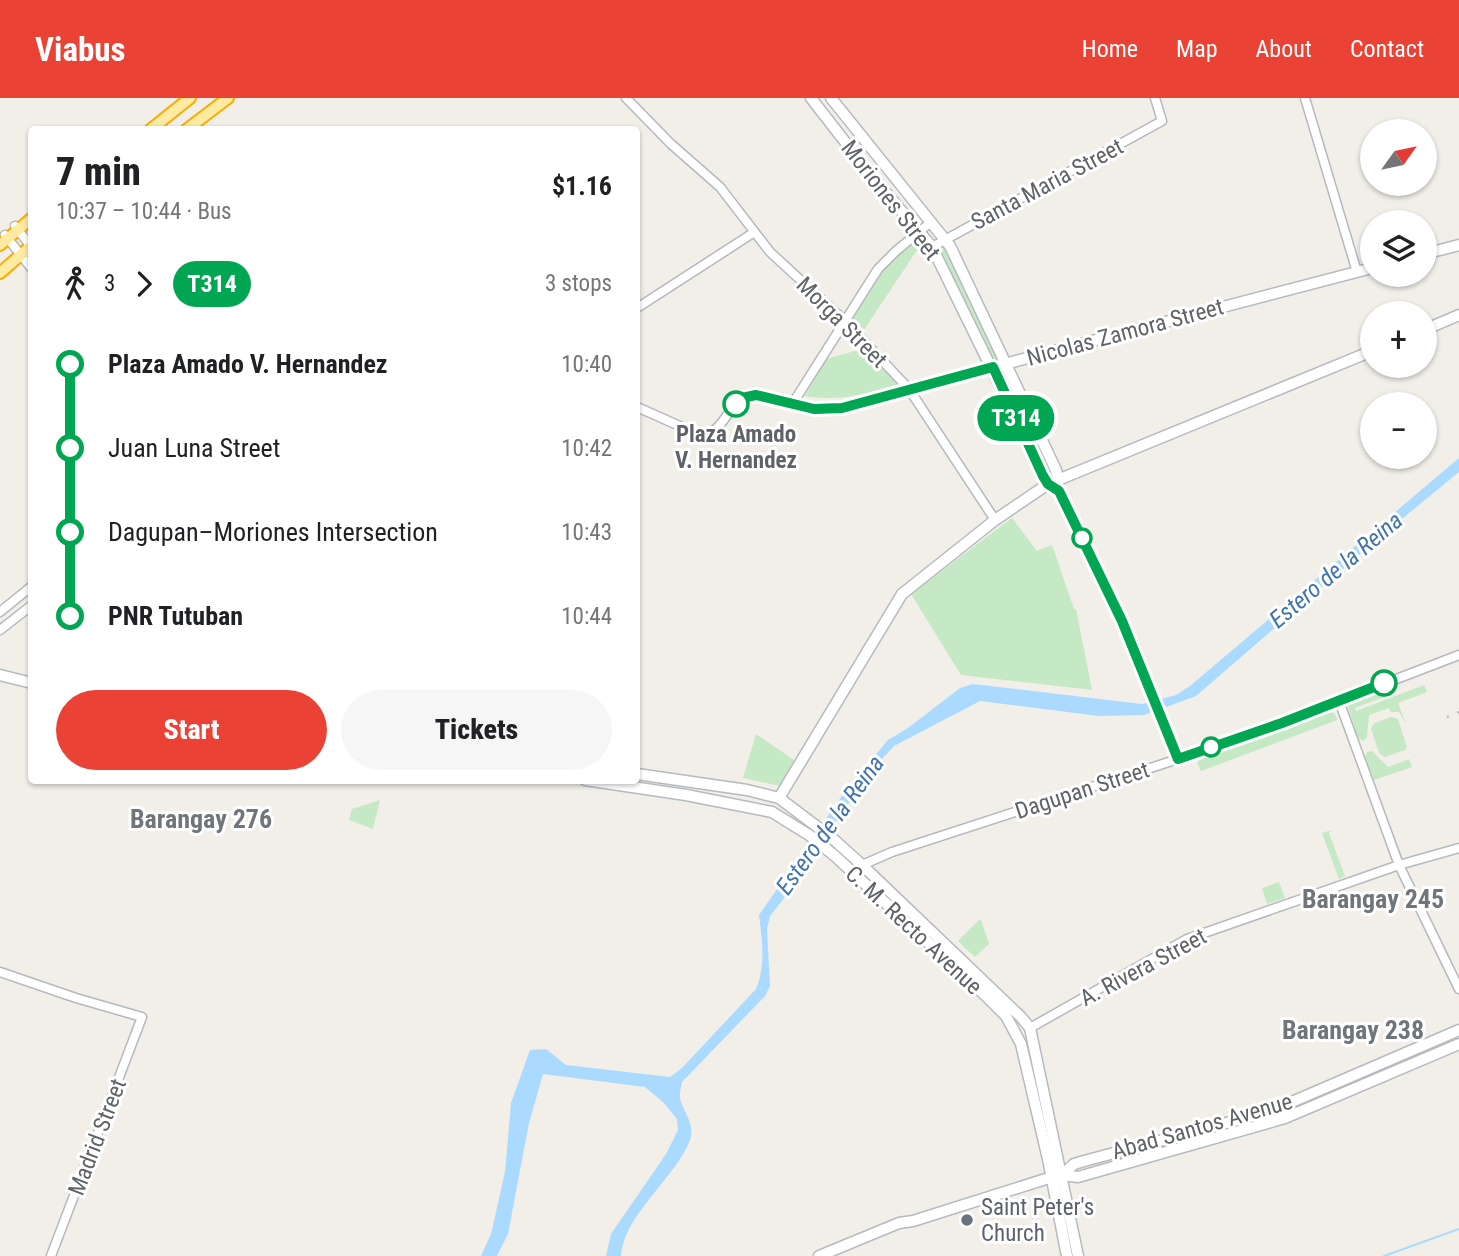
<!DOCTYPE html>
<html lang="en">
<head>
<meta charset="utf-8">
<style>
  body { margin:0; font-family:"Roboto Condensed",sans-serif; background:#f6f6f6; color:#202124; height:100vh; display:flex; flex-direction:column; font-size:26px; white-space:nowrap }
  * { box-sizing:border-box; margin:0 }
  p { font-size:23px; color:#757577 }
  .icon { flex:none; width:38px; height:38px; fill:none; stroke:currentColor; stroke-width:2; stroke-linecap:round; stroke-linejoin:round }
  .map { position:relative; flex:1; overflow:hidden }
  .side { position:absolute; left:28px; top:28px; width:612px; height:658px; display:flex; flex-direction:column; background:#fff; border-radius:7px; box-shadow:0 2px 5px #0004 }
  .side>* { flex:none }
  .badge { padding:0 14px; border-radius:23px; font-size:24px; line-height:46px }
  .needle { width:46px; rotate:57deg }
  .controls { position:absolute; left:1360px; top:21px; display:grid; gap:14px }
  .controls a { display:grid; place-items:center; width:77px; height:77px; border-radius:50%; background:#fff; box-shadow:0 2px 5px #0004; font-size:35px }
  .map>.badge { position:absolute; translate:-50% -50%; box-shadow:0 0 0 4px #fff }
  .legs { display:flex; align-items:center; gap:10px; height:77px; padding:0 28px; font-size:23px }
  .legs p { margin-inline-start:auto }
  .overview { display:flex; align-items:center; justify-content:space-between; height:119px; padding:0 28px }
  h1 { font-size:38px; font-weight:800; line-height:52px }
  .action { display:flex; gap:14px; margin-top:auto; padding:14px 28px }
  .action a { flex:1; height:80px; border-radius:42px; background:#ea4335; color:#fff; font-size:28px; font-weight:800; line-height:80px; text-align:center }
  .action a+a { background:#f6f6f6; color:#202124 }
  ul { padding:0 28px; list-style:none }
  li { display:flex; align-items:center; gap:24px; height:84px; font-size:26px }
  li i { display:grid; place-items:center; width:10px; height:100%; margin:0 9px; background:currentColor }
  li i::after { content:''; width:18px; height:18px; margin:-9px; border:5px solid; border-radius:50%; background:#fff }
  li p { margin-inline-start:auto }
  li:first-child i { background:linear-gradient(#0000 50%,currentColor 0) }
  li:last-child i { background:linear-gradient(currentColor 50%,#0000 0) }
  header { display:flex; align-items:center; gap:42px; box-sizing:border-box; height:98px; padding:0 35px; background:#ea4335; color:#fff }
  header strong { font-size:33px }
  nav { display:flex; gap:38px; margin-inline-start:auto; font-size:24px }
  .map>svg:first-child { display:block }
  .green { fill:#c5e8c5 }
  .water { fill:#aadaff }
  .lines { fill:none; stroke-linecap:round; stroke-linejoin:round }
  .stream { stroke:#aadaff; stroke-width:2 }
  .tertiary-casing { stroke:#b5b8bc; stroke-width:11 }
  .secondary-casing { stroke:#b6babf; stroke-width:13 }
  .trunk-casing { stroke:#f9ab00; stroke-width:14 }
  .tertiary { stroke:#fff; stroke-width:8 }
  .secondary { stroke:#fff; stroke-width:10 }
  .trunk { stroke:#feeaa1; stroke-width:10 }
  .rail { stroke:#b6b7b8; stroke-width:2; stroke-dasharray:2 9; stroke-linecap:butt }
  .line-1-casing { stroke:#fff; stroke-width:16 }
  .line-1 { stroke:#00a651; stroke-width:10 }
  .stop-1-dot { fill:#fff; stroke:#00a651; stroke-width:3.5 }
  .worship-dot { fill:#6b7280; stroke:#fff; stroke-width:2.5 }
  .labels { text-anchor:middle; stroke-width:6; stroke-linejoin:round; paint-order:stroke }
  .street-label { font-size:23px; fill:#5f6368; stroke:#fff }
  .stop-label { font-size:23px; font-weight:bold; fill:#5f6368; stroke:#fff }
  .worship-label { font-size:23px; fill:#5b616d; stroke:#fff; text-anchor:start }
  .water-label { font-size:24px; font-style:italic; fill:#4174aa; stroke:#fff }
  .quarter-label { font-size:26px; font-weight:bold; fill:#70757a; stroke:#fff }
</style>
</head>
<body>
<header>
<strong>Viabus</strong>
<nav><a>Home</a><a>Map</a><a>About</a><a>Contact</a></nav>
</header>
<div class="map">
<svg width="1459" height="1158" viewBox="0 0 1459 1158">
  <rect width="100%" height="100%" fill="#f1efe8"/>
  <!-- green -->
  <g class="green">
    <path d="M918,138L923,143L863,233L850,220C870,189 889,162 918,138Z"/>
    <path d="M941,148H946L1000,262L992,264L940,154Z"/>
    <path d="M866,250L900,286C865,296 842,304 805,298L826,261Z"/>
    <path d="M1004,270L1053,369L1050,373L1045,372L996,272Z"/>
    <path d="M1012,420L1037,453L1052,447L1074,511H1076L1092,592L961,577L911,496Z"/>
    <path d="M1424,587L1427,594L1398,605L1406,626L1399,614H1391L1389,610L1369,617L1367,640L1363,643L1358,640L1347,605L1387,591L1389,597L1355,610L1356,613Z"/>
    <path d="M1329,613L1335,616L1337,622L1201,673L1197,665L1199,662Z"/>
    <path d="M1391,619L1398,621L1407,649L1405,652L1385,659L1379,655L1371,630L1375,625Z"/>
    <path d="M756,636L794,662L780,688L743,680Z"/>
    <path d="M1372,653L1388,669L1409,661L1412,669L1374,682L1365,659L1367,654Z"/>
    <path d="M380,702L373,731L349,722L352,711Z"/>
    <path d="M1332,732L1329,735L1345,778L1339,781L1322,735Z"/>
    <path d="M1279,784L1285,800L1267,806L1262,790Z"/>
    <path d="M979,822H981L989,846L975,859L958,843Z"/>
  </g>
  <!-- water -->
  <path class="water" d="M1459,360V374L1381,438L1196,598L1144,617L1099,618L980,603L894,648L870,674L834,727L819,756L770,818L767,831L770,888L765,898L682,984C681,989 679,996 680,1001C684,1015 695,1026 690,1042C677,1078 623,1118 621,1158H606L611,1136L666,1056L678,1032L677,1021L663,1004L645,989L543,976L529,1025L508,1136L497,1158H481L491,1136L505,1074L511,1005L530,952L546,951L566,967L670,979L682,970L756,891C766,868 762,841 759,817L846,692L888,642L908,630L960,590L973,586L1142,606L1176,597L1190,588Z"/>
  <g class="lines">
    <!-- stream -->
    <path class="stream" d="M1384,1158L1459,1131"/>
    <!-- tertiary casing -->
    <g class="tertiary-casing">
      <g id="tertiary">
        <path d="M626,0L671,46L720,89L770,154L845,223L909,291L995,422"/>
        <path d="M1305,0L1357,174"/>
        <path d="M15,128L32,150"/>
        <path d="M5,137L32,171"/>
        <path d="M932,149L1162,23L1155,0"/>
        <path d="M637,210L753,135"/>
        <path d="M793,305L878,171L896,153L931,124"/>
        <path d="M637,309L702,338C726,332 727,306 748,297L771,300L814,311L842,310L993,269"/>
        <path d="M1058,382L1059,393L1122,523L1178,661"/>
        <path d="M0,514L32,488"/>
        <path d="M0,532L32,507"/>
        <path d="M1339,603L1399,767L1459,891"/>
        <path d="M862,767L892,754L1178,661L1282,625L1459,557"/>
        <path d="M0,874L76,900L142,919L51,1158"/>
        <path d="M1030,930L1187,841L1399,767L1459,750"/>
      </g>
    </g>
    <!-- secondary casing -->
    <g class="secondary-casing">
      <g id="secondary">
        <path d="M811,0L870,76L932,149L1048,386"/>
        <path d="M831,0L950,148L1056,372L1058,382"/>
        <path d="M1424,156L1459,147"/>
        <path d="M1424,232L1459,217"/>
        <path d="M993,269L1372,170"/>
        <path d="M0,577L32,585"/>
        <path d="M637,676L747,692L779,700L832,740L862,767L1021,919L1030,930L1078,1158"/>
        <path d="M585,682L686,697L772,714L809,737L835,758L986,898L1006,918L1021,946L1048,1061L1067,1158"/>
        <path d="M779,700L902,496L995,422L1048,386L1372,253"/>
        <path d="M1062,1077L1074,1066L1084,1063L1271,1013L1459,932"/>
        <path d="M819,1158L899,1125L913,1123L1052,1079L1062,1077L1078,1079L1285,1020L1459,946"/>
      </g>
    </g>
    <!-- trunk casing -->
    <g class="trunk-casing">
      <g id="trunk">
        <path d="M150,32L190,0"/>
        <path d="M186,32L228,0"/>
        <path d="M0,147L32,120"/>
        <path d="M0,175L32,147"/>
      </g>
    </g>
    <!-- tertiary -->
    <use href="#tertiary" class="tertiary"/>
    <!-- secondary -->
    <use href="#secondary" class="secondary"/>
    <!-- trunk -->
    <use href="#trunk" class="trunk"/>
    <!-- rail -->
    <path class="rail" d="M1447,619L1459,614"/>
  </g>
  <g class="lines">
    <!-- line-1 casing -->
    <g class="line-1-casing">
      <path id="line-1" d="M736,306L742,300L756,297L814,311L842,310L993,269L1043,378L1048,386L1059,393L1122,523L1178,661L1282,625L1384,585"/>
    </g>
    <!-- line-1 -->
    <use href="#line-1" class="line-1"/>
  </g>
  <!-- markers -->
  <g class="stop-1-dot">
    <circle cx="736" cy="306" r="12"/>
    <circle cx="1082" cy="440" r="9"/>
    <circle cx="1384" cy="585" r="12"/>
    <circle cx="1211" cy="649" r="9"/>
  </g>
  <circle class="worship-dot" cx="967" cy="1122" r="7"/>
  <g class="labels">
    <!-- street labels -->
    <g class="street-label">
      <text transform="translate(1047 86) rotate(-28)" y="8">Santa Maria Street</text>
      <text transform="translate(891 102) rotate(52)" y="8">Moriones Street</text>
      <text transform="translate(842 224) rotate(45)" y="8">Morga Street</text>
      <text transform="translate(1125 234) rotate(-15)" y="8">Nicolas Zamora Street</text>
      <text transform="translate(1082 692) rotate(-18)" y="8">Dagupan Street</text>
      <text transform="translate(914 832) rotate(43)" y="8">C. M. Recto Avenue</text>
      <text transform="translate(1143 869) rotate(-28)" y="8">A. Rivera Street</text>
      <text transform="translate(1202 1028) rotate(-16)" y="8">Abad Santos Avenue</text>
      <text transform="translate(97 1039) rotate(-69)" y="8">Madrid Street</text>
    </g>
    <!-- stop labels -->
    <g class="stop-label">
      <text x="736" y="344">Plaza Amado<tspan x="736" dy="26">V. Hernandez</tspan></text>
    </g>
    <!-- worship labels -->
    <g class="worship-label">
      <text x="981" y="1117">Saint Peter's<tspan x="981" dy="26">Church</tspan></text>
    </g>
    <!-- water labels -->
    <g class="water-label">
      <text transform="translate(1336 472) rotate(-40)" y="8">Estero de la Reina</text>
      <text transform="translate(830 727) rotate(-54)" y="8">Estero de la Reina</text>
    </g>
    <!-- quarter labels -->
    <g class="quarter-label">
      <text x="201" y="730">Barangay 276</text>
      <text x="1373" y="810">Barangay 245</text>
      <text x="1353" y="941">Barangay 238</text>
    </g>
  </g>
</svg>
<div class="controls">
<a><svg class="needle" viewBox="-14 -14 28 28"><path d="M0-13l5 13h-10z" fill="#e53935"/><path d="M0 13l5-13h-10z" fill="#757577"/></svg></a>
<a><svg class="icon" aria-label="layers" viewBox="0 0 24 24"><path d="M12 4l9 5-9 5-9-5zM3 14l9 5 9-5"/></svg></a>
<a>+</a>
<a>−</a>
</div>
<b class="badge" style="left:1016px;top:320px;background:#00a651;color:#fff">T314</b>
<section class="side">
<div class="overview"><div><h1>7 min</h1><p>10:37 – 10:44 · Bus</p></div><b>$1.16</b></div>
<div class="legs"><svg class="icon" aria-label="walk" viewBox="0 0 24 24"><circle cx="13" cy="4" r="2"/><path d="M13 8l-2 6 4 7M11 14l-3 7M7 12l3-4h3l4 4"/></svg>3<svg class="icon" aria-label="forward" viewBox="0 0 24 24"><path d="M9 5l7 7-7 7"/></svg><b class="badge" style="background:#00a651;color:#fff">T314</b><p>3 stops</p></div>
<ul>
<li><i style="color:#00a651"></i><b>Plaza Amado V. Hernandez</b><p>10:40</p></li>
<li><i style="color:#00a651"></i><span>Juan Luna Street</span><p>10:42</p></li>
<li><i style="color:#00a651"></i><span>Dagupan–Moriones Intersection</span><p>10:43</p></li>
<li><i style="color:#00a651"></i><b>PNR Tutuban</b><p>10:44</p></li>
</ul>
<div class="action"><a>Start</a><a>Tickets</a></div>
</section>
</div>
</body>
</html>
